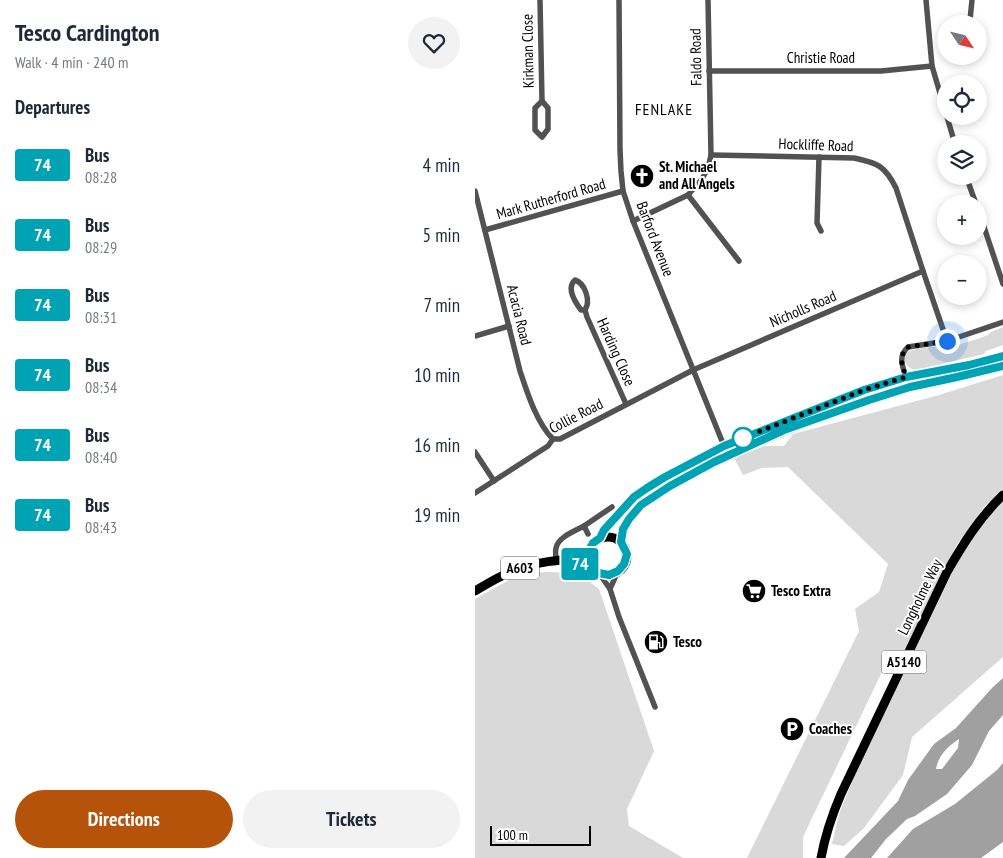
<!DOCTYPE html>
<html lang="en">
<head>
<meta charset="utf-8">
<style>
  body { margin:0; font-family:"PT Sans Narrow",sans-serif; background:#f2f2f3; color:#1f2937; height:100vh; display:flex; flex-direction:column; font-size:19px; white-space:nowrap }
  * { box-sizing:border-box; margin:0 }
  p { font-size:16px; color:#747a83 }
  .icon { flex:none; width:28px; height:28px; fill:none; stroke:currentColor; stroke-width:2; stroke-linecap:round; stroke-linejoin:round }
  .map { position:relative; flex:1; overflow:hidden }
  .details { display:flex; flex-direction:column; background:#fff; width:475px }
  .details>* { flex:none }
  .badge { padding:0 10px; border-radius:4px; font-size:18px; line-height:32px }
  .needle { width:32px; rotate:125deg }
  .buttons { position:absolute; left:462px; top:15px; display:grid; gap:10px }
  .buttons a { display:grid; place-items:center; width:50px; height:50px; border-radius:50%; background:#fff; box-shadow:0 2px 8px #0003; font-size:25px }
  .scale { position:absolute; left:15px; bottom:12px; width:101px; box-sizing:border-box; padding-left:5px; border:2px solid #000; border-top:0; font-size:14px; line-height:18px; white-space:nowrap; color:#000; -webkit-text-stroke:4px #fff; paint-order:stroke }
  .you { position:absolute; width:25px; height:25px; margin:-12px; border:4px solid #fff; border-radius:50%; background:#1a73e8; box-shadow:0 0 0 8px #1a73e833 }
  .map>.badge { position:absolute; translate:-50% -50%; box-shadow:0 0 0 2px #fff }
  h2 { padding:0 15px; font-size:19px; line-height:45px }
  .round { display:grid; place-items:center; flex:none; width:52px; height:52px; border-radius:26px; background:#f2f2f3 }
  .headline { display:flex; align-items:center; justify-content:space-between; height:85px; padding:0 15px }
  h1 { font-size:24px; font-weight:700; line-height:38px }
  .action { display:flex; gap:10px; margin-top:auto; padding:10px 15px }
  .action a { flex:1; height:58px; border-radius:30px; background:#b45309; color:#fff; font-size:20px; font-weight:700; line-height:58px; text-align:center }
  .action a+a { background:#f2f2f3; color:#1f2937 }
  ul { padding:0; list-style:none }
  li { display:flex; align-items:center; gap:15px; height:70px; padding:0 15px }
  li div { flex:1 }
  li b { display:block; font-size:19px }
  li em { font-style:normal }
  li .badge { min-width:55px; font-weight:700; text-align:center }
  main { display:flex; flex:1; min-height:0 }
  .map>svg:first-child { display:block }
  .green { fill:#d9d9d9 }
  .water { fill:#a0a0a0; fill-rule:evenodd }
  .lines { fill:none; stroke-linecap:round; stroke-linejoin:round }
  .street { stroke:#525252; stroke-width:5.5 }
  .primary { stroke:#000; stroke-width:9 }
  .line-casing { stroke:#fff; stroke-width:11 }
  .line { stroke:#00a3b4; stroke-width:8 }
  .walk { stroke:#000; stroke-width:5; stroke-dasharray:0 9 }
  .stop-dot { fill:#fff; stroke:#00a3b4; stroke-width:2.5 }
  .labels { text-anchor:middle; stroke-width:4; stroke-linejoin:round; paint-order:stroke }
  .shield { fill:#fff; stroke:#4c4c4c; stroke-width:1 }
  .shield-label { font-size:14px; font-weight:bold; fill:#000 }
  .street-label { font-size:15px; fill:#000; stroke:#fff }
  .poi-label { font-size:15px; font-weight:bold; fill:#000; stroke:#fff; text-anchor:start }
  .neighbourhood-label { font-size:16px; letter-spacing:1px; fill:#000; stroke:#fff }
</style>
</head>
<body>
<main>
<section class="details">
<div class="headline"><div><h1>Tesco Cardington</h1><p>Walk · 4 min · 240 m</p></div><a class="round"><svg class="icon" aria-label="heart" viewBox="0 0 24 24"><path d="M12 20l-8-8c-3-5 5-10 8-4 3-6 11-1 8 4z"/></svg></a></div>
<h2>Departures</h2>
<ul>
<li><span class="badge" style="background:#00a3b4;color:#fff">74</span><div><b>Bus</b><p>08:28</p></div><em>4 min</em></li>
<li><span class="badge" style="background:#00a3b4;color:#fff">74</span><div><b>Bus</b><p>08:29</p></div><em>5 min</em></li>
<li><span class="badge" style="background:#00a3b4;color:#fff">74</span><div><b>Bus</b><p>08:31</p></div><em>7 min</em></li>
<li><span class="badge" style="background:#00a3b4;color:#fff">74</span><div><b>Bus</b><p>08:34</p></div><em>10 min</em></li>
<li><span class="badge" style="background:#00a3b4;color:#fff">74</span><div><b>Bus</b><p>08:40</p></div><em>16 min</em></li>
<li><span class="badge" style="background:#00a3b4;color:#fff">74</span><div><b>Bus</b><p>08:43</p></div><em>19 min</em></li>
</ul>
<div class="action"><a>Directions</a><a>Tickets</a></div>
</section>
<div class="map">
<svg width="528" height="858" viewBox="0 0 528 858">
  <rect width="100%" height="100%" fill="#fff"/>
  <!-- green -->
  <g class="green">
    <path d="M528,327V345L511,351L509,354L442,370C429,369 424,353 438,350C448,347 460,347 470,346L473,348L505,338L513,335L516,332Z"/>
    <path d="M528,375V489L509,507L481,546L426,657L416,653L328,837V858H272L384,631L380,609L404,592L413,564L313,467L287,468L268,475L259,458L289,446H309L318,434L464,395Z"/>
    <path d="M528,500V657L437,737L428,775L389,828L369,846L357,844L364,814L379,777L480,567L497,537L511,518Z"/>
    <path d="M71,572C93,572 106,574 124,589L179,751L152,809L154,826L208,858H0V599L36,579L52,574Z"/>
  </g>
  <!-- water -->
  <g class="water">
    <path d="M528,678V715L514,731L497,765L472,794L440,816L432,819L411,839L396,858H369L423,801L433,780L459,744L481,728L517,688ZM484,739L483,748L467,769H461C463,756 473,746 484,739Z"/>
    <path d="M528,763V842L506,858H412L438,829L480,804L522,770Z"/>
  </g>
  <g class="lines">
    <!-- street -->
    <g class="street">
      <path d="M65,0L67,101"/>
      <path d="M144,0L145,150L146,171L148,191L158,221L249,446"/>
      <path d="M451,0L457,66L480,144"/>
      <path d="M497,0L495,20L499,24"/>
      <path d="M234,71H406L457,66"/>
      <path d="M67,101L73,108V129L67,137L60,130V108Z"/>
      <path d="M236,155L379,158C403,163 410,166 421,188L448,271L472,341"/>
      <path d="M344,157L342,223L346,231"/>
      <path d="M491,176L501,204"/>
      <path d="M0,191L45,371C52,392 62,424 78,439"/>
      <path d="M213,195L264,261"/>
      <path d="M504,212L528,284"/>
      <path d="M158,221L213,195L227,179L233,168L236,155L233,0"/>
      <path d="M10,230L148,191"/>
      <path d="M100,280C110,283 116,301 110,310H106C100,302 91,288 100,280Z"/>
      <path d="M110,310L112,317L151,404"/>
      <path d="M0,336L34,326"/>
      <path d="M431,377C427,365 423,356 433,347L472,341L528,322"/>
      <path d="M0,452L19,481"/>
      <path d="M0,493L73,446L78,439H85L218,370L448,271"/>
      <path d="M109,526L137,507"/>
      <path d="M81,560C81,556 80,552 81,548C83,537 100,531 109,526L113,534"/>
      <path d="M124,573L135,589L143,571"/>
      <path d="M135,589L144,617L180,707"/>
    </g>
    <!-- primary -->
    <g class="primary">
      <circle cx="133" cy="556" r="19"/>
      <path d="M125,538L129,530L159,497L172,488L190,477L249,446L389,391L431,377L494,365L528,356"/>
      <path d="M145,542L148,529L154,519L166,505L195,486L239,462L309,431L394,400L435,387L482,377L528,365"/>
      <path d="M0,591C15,582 30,573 47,568C68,560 91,560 114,558"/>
      <path d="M346,858C350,836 357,815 366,794L472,572C488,544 504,518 528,495"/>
    </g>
  </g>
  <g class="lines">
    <!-- line casing -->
    <g class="line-casing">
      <path id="line" d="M528,356L494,365L431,377L389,390L249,446L190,477L172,488L159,497L129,530L125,538L118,543L114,550V558L94,560L121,570L124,573L134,575L143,571L149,564L152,554L146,542L148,529L154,519L166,505L195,486L239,462L309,430L394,400L435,387L482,377L528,366"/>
    </g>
    <!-- line -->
    <use href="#line" class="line"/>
    <!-- walk -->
    <path class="walk" d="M268,438L389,390L431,377C427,365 423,356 433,347L472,341"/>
  </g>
  <!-- icons -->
  <defs>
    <g id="church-disc" transform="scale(1.25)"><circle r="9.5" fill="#000" stroke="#fff"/><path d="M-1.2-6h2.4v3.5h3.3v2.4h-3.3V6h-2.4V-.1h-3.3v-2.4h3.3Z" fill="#fff"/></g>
    <g id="supermarket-disc" transform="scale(1.25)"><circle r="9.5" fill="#000" stroke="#fff"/><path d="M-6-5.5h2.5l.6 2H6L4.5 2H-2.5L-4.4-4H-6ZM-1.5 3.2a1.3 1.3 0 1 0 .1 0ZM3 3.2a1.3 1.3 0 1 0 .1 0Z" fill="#fff"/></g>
    <g id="fuel-disc" transform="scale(1.25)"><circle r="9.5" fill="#000" stroke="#fff"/><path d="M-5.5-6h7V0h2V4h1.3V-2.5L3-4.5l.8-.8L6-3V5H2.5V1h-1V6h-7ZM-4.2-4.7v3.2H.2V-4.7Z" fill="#fff"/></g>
    <g id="parking-disc" transform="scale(1.25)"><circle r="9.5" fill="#000" stroke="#fff"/><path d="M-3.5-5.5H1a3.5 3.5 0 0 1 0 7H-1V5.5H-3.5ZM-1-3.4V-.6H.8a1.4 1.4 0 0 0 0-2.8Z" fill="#fff"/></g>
  </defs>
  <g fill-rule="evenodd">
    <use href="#church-disc" x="167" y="176"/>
    <use href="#supermarket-disc" x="279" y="591"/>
    <use href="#fuel-disc" x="181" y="642"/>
    <use href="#parking-disc" x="317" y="729"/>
  </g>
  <!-- markers -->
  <circle class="stop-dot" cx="268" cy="438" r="10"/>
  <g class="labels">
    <!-- shield labels -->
    <g class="shield">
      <rect x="26" y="556.5" width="38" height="23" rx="4"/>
      <rect x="406.5" y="650.5" width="45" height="23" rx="4"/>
    </g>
    <g class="shield-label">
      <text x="45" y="573">A603</text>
      <text x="429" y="667">A5140</text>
    </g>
    <!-- street labels -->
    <g class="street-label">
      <text transform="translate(53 51) rotate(-91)" y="5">Kirkman Close</text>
      <text transform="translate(221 57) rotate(-91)" y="5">Faldo Road</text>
      <text x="346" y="63">Christie Road</text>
      <text transform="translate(341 145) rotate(2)" y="5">Hockliffe Road</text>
      <text transform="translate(76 199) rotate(-16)" y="5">Mark Rutherford Road</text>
      <text transform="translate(180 239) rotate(69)" y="5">Barford Avenue</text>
      <text transform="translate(328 309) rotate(-23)" y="5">Nicholls Road</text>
      <text transform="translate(44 315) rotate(76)" y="5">Acacia Road</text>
      <text transform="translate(141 352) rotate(66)" y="5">Harding Close</text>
      <text transform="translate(101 416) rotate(-27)" y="5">Collie Road</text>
      <text transform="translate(445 597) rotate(-64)" y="5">Longholme Way</text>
    </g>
    <!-- poi labels -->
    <g class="poi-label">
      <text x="184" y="172">St. Michael<tspan x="184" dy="17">and All Angels</tspan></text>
      <text x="296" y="596">Tesco Extra</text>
      <text x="198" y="647">Tesco</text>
      <text x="334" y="734">Coaches</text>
    </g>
    <!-- neighbourhood labels -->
    <g class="neighbourhood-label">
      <text x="189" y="115">FENLAKE</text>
    </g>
  </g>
</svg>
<div class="buttons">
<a><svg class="needle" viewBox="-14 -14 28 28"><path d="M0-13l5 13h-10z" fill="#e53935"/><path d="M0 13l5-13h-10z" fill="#747a83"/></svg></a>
<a><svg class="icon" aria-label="locate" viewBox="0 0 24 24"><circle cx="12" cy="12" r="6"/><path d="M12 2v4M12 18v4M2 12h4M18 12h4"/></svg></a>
<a><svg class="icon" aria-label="layers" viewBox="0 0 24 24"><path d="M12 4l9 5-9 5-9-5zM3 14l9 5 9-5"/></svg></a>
<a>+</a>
<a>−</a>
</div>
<div class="scale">100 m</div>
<div class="you" style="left:472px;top:341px"></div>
<b class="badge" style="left:105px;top:564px;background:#00a3b4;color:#fff">74</b>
</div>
</main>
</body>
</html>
